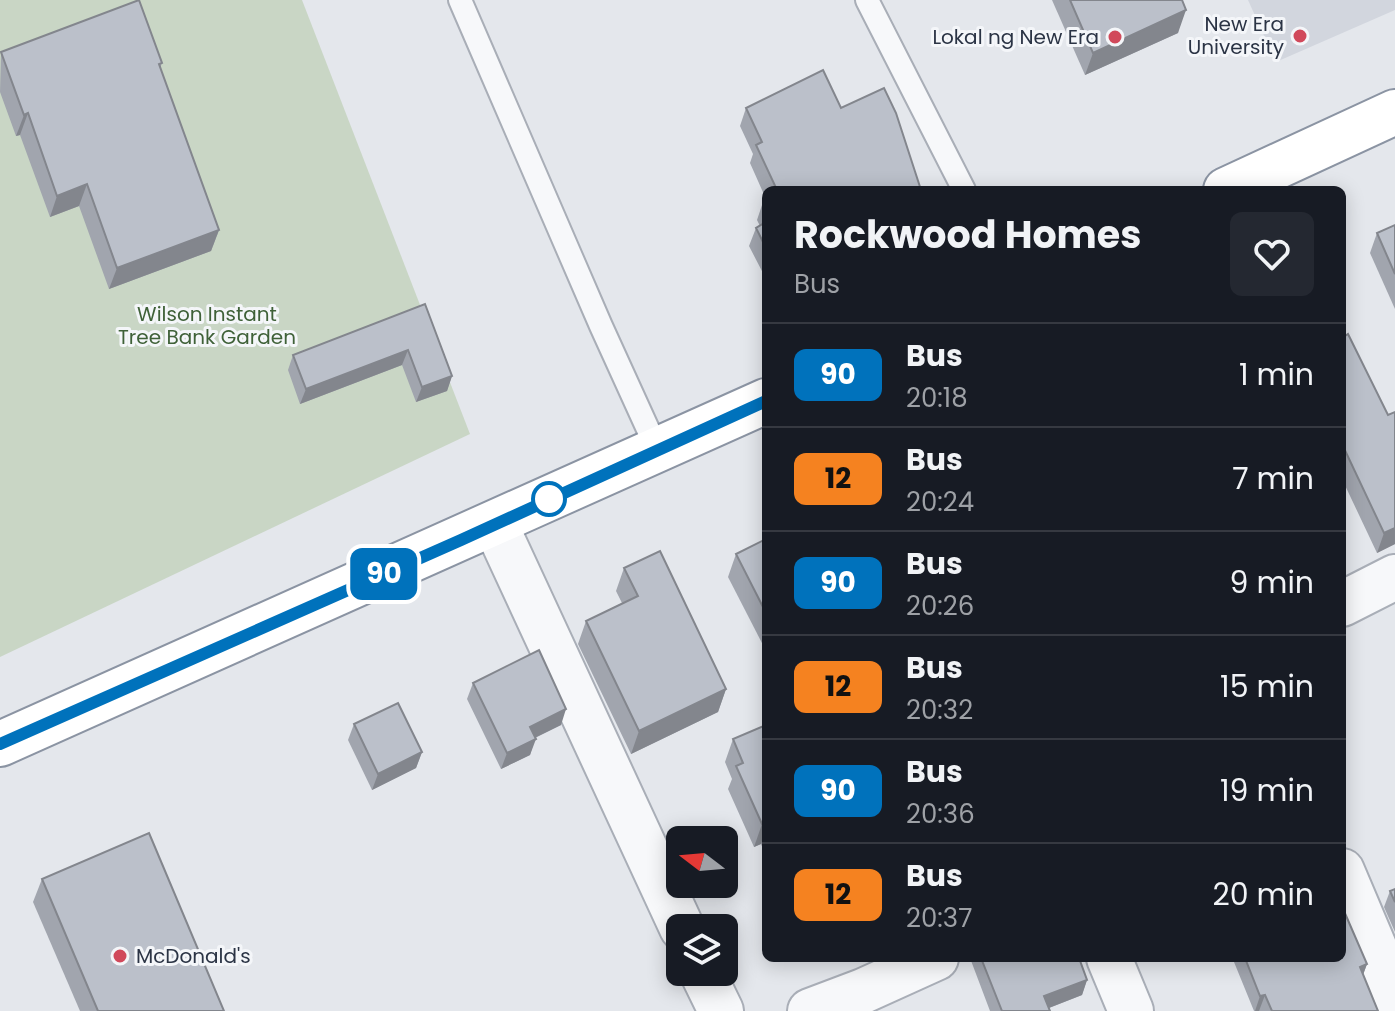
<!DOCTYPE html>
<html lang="en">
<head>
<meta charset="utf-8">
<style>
  body { margin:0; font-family:Poppins,sans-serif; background:#242831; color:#f1f3f6; height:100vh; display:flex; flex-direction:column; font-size:30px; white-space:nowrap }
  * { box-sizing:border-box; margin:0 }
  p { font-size:26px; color:#9ea1a6 }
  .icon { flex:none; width:44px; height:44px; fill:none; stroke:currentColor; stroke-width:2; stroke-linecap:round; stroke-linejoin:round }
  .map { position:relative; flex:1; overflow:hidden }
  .drawer { position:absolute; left:762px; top:186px; width:584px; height:776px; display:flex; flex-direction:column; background:#171b24; border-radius:12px; box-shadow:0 4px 20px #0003 }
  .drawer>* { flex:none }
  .badge { padding:0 16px; border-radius:12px; font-size:28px; line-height:52px }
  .needle { width:52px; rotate:286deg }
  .buttons { position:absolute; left:666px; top:826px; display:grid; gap:16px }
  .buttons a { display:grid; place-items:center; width:72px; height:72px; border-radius:12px; background:#171b24; box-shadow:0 4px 20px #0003; font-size:40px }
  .map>.badge { position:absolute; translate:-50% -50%; box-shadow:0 0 0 4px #fff }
  .round { display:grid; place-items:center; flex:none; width:84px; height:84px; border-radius:12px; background:#242831 }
  .head { display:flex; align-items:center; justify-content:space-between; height:136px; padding:0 32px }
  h1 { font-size:38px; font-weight:700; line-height:60px }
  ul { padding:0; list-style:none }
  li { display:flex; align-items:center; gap:24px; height:104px; padding:0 32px; border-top:2px solid #363941 }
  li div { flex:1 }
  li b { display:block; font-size:30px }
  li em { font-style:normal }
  li .badge { min-width:88px; font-weight:700; text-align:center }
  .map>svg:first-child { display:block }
  .built { fill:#d2d6de }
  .green { fill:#c9d6c5 }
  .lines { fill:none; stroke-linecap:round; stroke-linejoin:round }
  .service-casing { stroke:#a9aeb7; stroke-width:26 }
  .minor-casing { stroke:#a9aeb7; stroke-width:48 }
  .tertiary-casing { stroke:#a9aeb7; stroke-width:48 }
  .trunk-casing { stroke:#8b94a3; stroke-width:48 }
  .service { stroke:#f7f8fa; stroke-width:22 }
  .minor { stroke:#f7f8fa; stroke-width:44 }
  .tertiary { stroke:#f7f8fa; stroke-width:44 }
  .trunk { stroke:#fff; stroke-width:44 }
  .wall { fill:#a1a5ae }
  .shaded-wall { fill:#83868d }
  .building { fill:#bbc0ca; stroke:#83868d; stroke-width:2 }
  .line-casing { stroke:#fff; stroke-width:18 }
  .line { stroke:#0072bc; stroke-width:12 }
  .poi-dot { fill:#d1495b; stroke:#f4f6f9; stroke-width:3 }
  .stop-dot { fill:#fff; stroke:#0072bc; stroke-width:4 }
  .labels { text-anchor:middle; stroke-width:6; stroke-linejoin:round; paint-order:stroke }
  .poi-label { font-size:20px; fill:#2b3445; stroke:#f4f6f9; text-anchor:end }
  .park-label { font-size:20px; fill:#3f6138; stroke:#f4f6f9 }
</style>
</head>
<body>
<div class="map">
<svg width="1395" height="1011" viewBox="0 0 1395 1011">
  <rect width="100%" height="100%" fill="#e4e7ec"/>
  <!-- built -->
  <path class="built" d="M1248,0H1395V10L1276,62Z"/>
  <!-- green -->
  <path class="green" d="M0,0H302L470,434L0,657Z"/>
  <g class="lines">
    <!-- service casing -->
    <g class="service-casing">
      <g id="service">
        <path d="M460,0L601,326L657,449"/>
        <path d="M867,0L964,190"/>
      </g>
    </g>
    <!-- minor casing -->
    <g class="minor-casing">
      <g id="minor">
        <path d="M1342,604L1395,577"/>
        <path d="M1342,871L1395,996"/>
        <path d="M1109,958L1131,1011"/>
        <path d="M810,1011L863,991L936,958"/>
      </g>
    </g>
    <!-- tertiary casing -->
    <g class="tertiary-casing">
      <g id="tertiary">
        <path d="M495,524L682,928"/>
        <path d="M702,972L721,1011"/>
      </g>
    </g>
    <!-- trunk casing -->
    <g class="trunk-casing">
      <g id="trunk">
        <path d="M1226,190L1395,112"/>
        <path d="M0,744L766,401"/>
      </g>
    </g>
    <!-- service -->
    <use href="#service" class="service"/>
    <!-- minor -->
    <use href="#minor" class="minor"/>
    <!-- tertiary -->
    <use href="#tertiary" class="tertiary"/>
    <!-- trunk -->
    <use href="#trunk" class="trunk"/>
  </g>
  <!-- wall -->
  <g class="wall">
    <path d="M1052,0H1182L1178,33L1085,75Z"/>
    <path d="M1,52L162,63L160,68L219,230L211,251L109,289L79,206L50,217L20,135L16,136L0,92Z"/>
    <path d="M746,108H841L921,190H766V199L750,163L753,154L740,126Z"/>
    <path d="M766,200V279L749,246L756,228L760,226L757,220L763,202Z"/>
    <path d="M1395,225V309L1370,253L1377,233Z"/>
    <path d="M425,304L452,376L447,391L416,402L402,365L300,404L288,370L293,355Z"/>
    <path d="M1342,338L1388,415L1395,412V544L1377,553L1342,479Z"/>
    <path d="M766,539V651L728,577L736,554Z"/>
    <path d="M624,568L726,689L718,712L631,754L578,644L586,621L622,603L616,591Z"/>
    <path d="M473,683L561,725L535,738L530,755L501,769L467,699Z"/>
    <path d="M354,724L422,752L416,768L372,790L348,740Z"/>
    <path d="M766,725V856L761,844L754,847L728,789L732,779L725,762L733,739Z"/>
    <path d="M42,879L224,1011H80L33,902Z"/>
    <path d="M1395,889V932L1384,907L1390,891Z"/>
    <path d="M970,958H1079L1087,980L1082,995L1049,1008L1050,1011H990Z"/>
    <path d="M1236,958H1342L1367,964L1363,975L1378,1011H1254L1234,962Z"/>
  </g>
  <!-- shaded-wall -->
  <g class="shaded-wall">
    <path d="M1186,10L1178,33L1085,75L1093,53Z"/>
    <path d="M28,113L20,135L16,136L24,115Z"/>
    <path d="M87,184L79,206L50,217L57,196Z"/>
    <path d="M219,230L211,251L109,289L117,268Z"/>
    <path d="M408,350L402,365L300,404L306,389Z"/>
    <path d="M452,376L447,391L416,402L422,387Z"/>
    <path d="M1395,528V544L1377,553L1384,533Z"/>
    <path d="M726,689L718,712L631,754L639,731Z"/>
    <path d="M566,709L561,725L524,743L530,727Z"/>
    <path d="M536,739L530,755L501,769L507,753Z"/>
    <path d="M422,752L416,768L372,790L378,774Z"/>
    <path d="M766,823V830L761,844L754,847L762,824Z"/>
    <path d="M1367,964L1361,980L1360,967Z"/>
    <path d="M1087,980L1082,995L1041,1011L1044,996Z"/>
    <path d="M1265,995L1259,1011H1255L1260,996Z"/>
  </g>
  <!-- building -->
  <g class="building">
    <path d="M139,0L162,63L159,64L219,230L117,268L87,184L57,196L28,113L24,115L1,52Z"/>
    <path d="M1070,0H1182L1186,10L1093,53Z"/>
    <path d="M823,70L841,108L884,88L896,113L921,190H777L756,145L762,142L746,108Z"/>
    <path d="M766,222V248L756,228Z"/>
    <path d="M1395,225V274L1377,233Z"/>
    <path d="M425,304L452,376L422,387L408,350L306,389L293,355Z"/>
    <path d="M1348,334L1388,415L1395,412V528L1384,533L1342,444V338Z"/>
    <path d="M766,539V613L736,554Z"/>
    <path d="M660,551L726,689L639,731L586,621L638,596L624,568Z"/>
    <path d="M539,650L566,709L530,727L536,739L507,753L473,683Z"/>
    <path d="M398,703L422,752L378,774L354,724Z"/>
    <path d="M766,725V823L762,824L736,766L743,763L733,739Z"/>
    <path d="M149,833L224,1011H98L42,879Z"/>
    <path d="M1395,889V902L1390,891Z"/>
    <path d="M1344,911L1367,964L1360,967L1378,1011H1272L1265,995L1260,996L1245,958H1342V912Z"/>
    <path d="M981,958H1079L1087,980L1044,996L1050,1011H1002Z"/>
  </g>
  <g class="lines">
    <!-- line casing -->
    <g class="line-casing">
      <path id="line" d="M0,744L461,540L766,401"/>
    </g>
    <!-- line -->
    <use href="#line" class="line"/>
  </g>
  <!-- markers -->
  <g class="poi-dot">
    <circle cx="1300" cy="36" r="8"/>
    <circle cx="1115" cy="37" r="8"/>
    <circle cx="120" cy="956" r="8"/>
  </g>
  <circle class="stop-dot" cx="549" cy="499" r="16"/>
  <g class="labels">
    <!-- poi labels -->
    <g class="poi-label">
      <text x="1284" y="31">New Era<tspan x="1284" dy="23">University</tspan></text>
      <text x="1099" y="44">Lokal ng New Era</text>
      <text x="136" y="963" text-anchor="start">McDonald's</text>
    </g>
    <!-- park labels -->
    <g class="park-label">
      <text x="207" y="321">Wilson Instant<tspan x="207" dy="23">Tree Bank Garden</tspan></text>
    </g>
  </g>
</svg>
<div class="buttons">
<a><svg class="needle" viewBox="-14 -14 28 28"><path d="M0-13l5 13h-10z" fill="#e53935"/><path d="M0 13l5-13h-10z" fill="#9ea1a6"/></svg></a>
<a><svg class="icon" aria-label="layers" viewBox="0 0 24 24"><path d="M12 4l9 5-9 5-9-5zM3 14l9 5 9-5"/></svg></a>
</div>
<b class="badge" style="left:384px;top:574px;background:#0072bc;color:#fff">90</b>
<section class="drawer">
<div class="head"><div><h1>Rockwood Homes</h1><p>Bus</p></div><a class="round"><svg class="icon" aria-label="heart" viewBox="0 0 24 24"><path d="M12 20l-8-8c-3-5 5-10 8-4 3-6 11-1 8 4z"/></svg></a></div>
<ul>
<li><span class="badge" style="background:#0072bc;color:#fff">90</span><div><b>Bus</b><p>20:18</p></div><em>1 min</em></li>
<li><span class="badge" style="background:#f58220;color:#111">12</span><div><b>Bus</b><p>20:24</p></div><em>7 min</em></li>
<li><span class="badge" style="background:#0072bc;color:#fff">90</span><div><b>Bus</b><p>20:26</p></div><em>9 min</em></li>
<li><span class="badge" style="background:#f58220;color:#111">12</span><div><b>Bus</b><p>20:32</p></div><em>15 min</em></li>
<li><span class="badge" style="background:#0072bc;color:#fff">90</span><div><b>Bus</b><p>20:36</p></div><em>19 min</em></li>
<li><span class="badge" style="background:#f58220;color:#111">12</span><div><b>Bus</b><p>20:37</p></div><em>20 min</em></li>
</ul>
</section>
</div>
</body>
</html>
